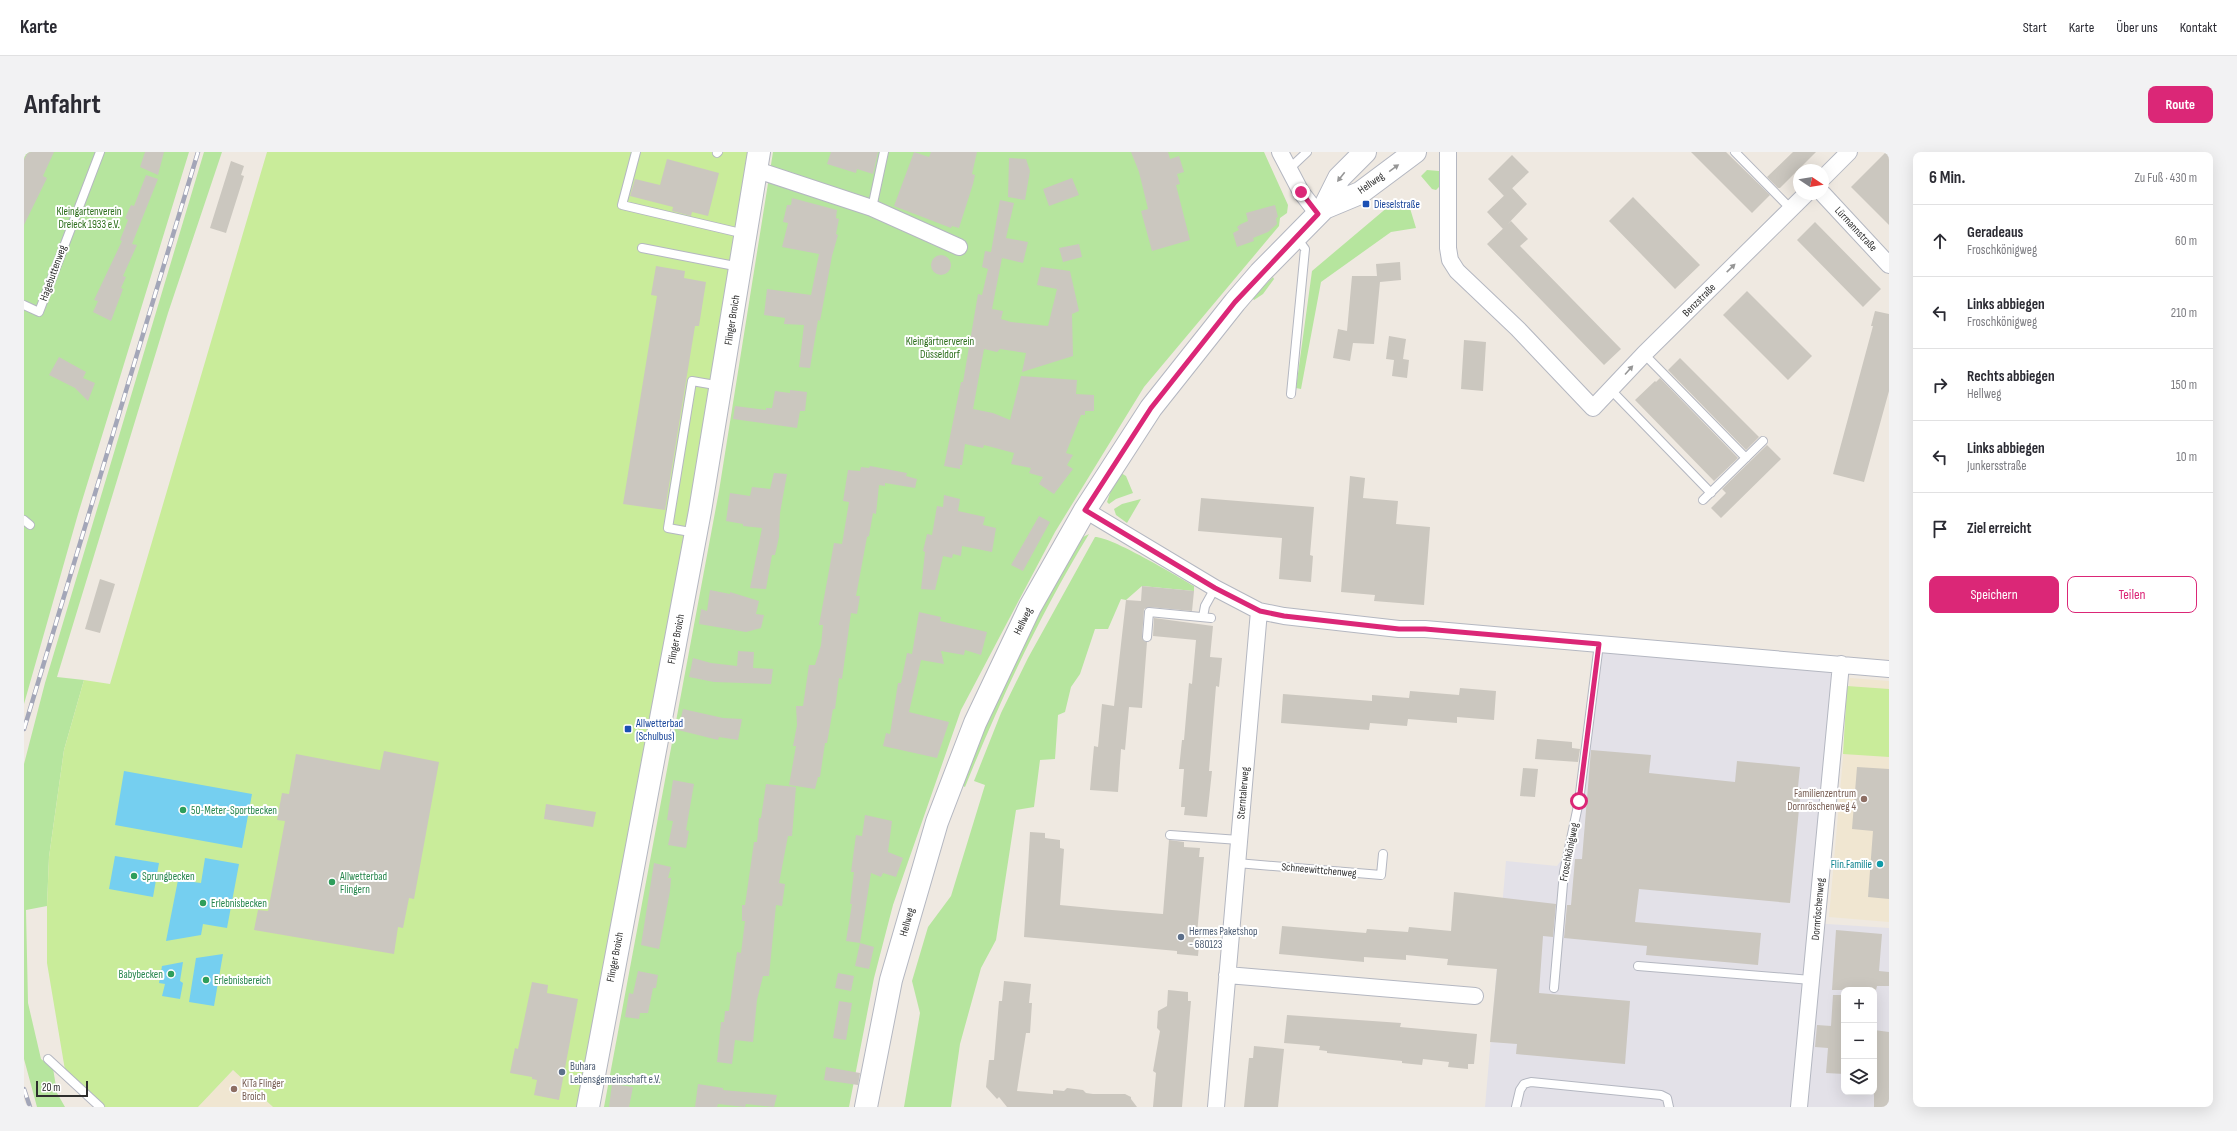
<!DOCTYPE html>
<html lang="de">
<head>
<meta charset="utf-8">
<style>
	body { margin:0; font-family:"Sofia Sans Condensed",sans-serif; background:#f2f2f3; color:#2b2b33 }
	.controls { position:absolute; right:12px; bottom:12px; display:grid; overflow:hidden; border-radius:8px; box-shadow:0 4px 16px #0002 }
	.controls button { width:36px; height:36px; display:grid; place-items:center; padding:0; border:0; border-bottom:1px solid #e1e1e2; background:#fff; color:#2b2b33; font:20px sans-serif }
	.compass { position:absolute; left:1769px; top:12px; width:36px; height:36px; border-radius:50%; background:#fff; box-shadow:0 4px 16px #0002; rotate:102deg }
	.scale { position:absolute; left:12px; bottom:10px; width:52px; box-sizing:border-box; padding-left:4px; border:2px solid #2e2e2e; border-top:0; font-size:11px; line-height:14px; white-space:nowrap; color:#2e2e2e; -webkit-text-stroke:3px #fff; paint-order:stroke }
	.stop { position:absolute; width:12px; height:12px; margin:-9px; border:3px solid #db2777; border-radius:50%; background:#fff }
	.stop.end { background:#db2777; border-color:#fff; box-shadow:0 1px 4px #0008 }
	.list { margin:0; padding:0; list-style:none }
	h2 { display:flex; justify-content:space-between; align-items:center; height:52px; margin:0; padding:0 16px; font-size:17px }
	h2 small { font-size:13px; font-weight:400; color:#7c7c81 }
	.list li { display:grid; grid-template-columns:26px 1fr auto; gap:12px; align-items:center; box-sizing:border-box; height:72px; padding:0 16px; border-top:1px solid #e1e1e2 }
	.list b { display:block; font-size:15px; white-space:nowrap }
	.list p { margin:0; font-size:13px; white-space:nowrap; color:#7c7c81 }
	.list em { font-size:13px; font-style:normal; color:#7c7c81 }
	.actions { display:flex; gap:8px; padding:12px 16px }
	.actions a { flex:1; padding:9px 0; border:1px solid #db2777; border-radius:8px; text-align:center; font-size:14px; color:#db2777 }
	.actions .main { background:#db2777; color:#fff }
	.icon { flex:none; width:22px; height:22px; fill:none; stroke:currentColor; stroke-width:2; stroke-linecap:round; stroke-linejoin:round }
	.map { position:relative; flex:none; width:1865px; height:955px; overflow:hidden; border-radius:8px }
	header { display:flex; align-items:center; gap:24px; box-sizing:border-box; height:56px; padding:0 20px; background:#fff; border-bottom:1px solid #e1e1e2 }
	header strong { font-size:19px }
	nav { display:flex; gap:22px; margin-inline-start:auto; font-size:14px }
	.intro { display:flex; align-items:center; justify-content:space-between; box-sizing:border-box; height:96px; padding:0 24px }
	h1 { margin:0; font-size:28px }
	.button { padding:10px 18px; border-radius:8px; background:#db2777; color:#fff; font-size:14px; font-weight:700 }
	main { display:flex; gap:24px; padding:0 24px }
	aside { flex:1; background:#fff; border-radius:8px; box-shadow:0 4px 16px #0002 }
	.map>svg:first-child { display:block }
</style>
</head>
<body>
<header>
<strong>Karte</strong>
<nav><a>Start</a><a>Karte</a><a>Über uns</a><a>Kontakt</a></nav>
</header>
<div class="intro"><h1>Anfahrt</h1><a class="button">Route</a></div>
<main>
<div class="map">
<svg width="1865" height="955" viewBox="0 0 1865 955">
	<rect width="100%" height="100%" fill="#efe9e1"/>
	<path fill="#e3e1e8" fill-rule="evenodd" d="M1578 499 1808 518 1788 771 1865 776V955H1461L1482 709 1533 714 1553 686 1575 506ZM1820 838H1850V940H1820Z"/>
	<path fill="#f0e6d1" d="M1826 526 1865 529V770L1805 765Z
		M209 918 249 955H174Z"/>
	<path fill="#b6e59e" d="M0 0H165L54 362 0 552Z
		M180 0H198L144 161 33 525 60 528 40 598 25 705 23 754 2 758 4 851 17 907 29 916 33 941 41 955H13L0 907V612L21 531Z
		M749 0H1240L1264 53 1263 61 1256 66 1255 74 1120 235 1031 380 937 558 869 753 850 826 825 955H580L695 339Z
		M1403 18 1415 19V35L1412 38 1408 37 1397 24Z
		M1371 49 1385 53 1392 76 1367 80 1297 130 1277 237 1272 236 1288 119Z
		M1249 125 1250 127 1239 142 1230 148 1228 146Z
		M1097 321 1102 324 1109 341 1092 347 1085 352 1083 350 1088 335Z
		M1117 347 1103 371 1092 363 1090 357 1098 352Z
		M1065 382C1016 462 976 548 941 635L937 633 962 571 1003 483 1055 387Z
		M1071 385C1088 385 1151 423 1170 434V439L1118 434 1102 448 1097 447 1084 477H1071L1056 522 1047 535 1041 560 1034 563 1031 607 1016 608 1010 655 992 658 972 788 957 816 936 892 927 955H880L896 861 888 829 904 775 927 744 961 633 950 629 977 561 1004 506Z"/>
	<path fill="#c9ec9a" d="M243 0H726L668 360 555 955H249L209 918 174 955H81L41 918 23 811V754L25 705 40 598 60 528 86 532Z
		M1823 534 1865 537V605L1819 602Z"/>
	<path fill="#75cff0" d="M100 619 228 642 218 696 91 673Z
		M91 704 135 711 129 745 85 737Z
		M181 706 215 712 203 776 179 772 177 783 142 789 154 728 177 731Z
		M199 802 190 854 165 850 172 806Z
		M159 810 156 829 159 831 156 847 138 844 141 832 135 831 138 814Z"/>
	<path fill="#cbc7bf" d="M4 0H30L19 24 23 26 0 73V8Z
		M121 0H140L134 23 116 15Z
		M807 0H854L849 22 833 17 832 21 803 12Z
		M890 0 905 5 907 0H953L948 22 951 23 949 32 935 76 928 74 927 76 870 54Z
		M1107 0H1144L1146 7 1155 4 1160 20 1153 22 1156 32 1152 33 1166 88 1128 99 1117 59 1124 57 1115 20Z
		M1667 0H1702L1746 43 1728 61Z
		M1769 0H1792L1756 36H1754L1743 25Z
		M1862 0H1865V73L1827 35Z
		M1488 3 1505 20 1480 44 1464 27Z
		M985 6 1002 7 1006 19 1001 48 984 45Z
		M643 7 695 21 684 64 668 60 667 64 648 59 649 55 606 44 611 27 636 33Z
		M207 9 220 14 217 23 220 24 202 81 186 76Z
		M122 23 134 27 108 92 113 93 99 124 102 125 97 136 99 137 87 169 69 160 74 149 70 148 98 89 96 88 104 68 101 66 107 53 110 54Z
		M1048 26 1055 43 1025 54 1019 37Z
		M1488 36 1503 52 1479 77 1463 60Z
		M1609 45 1676 113 1651 137 1585 69Z
		M768 46 813 58 812 66 815 67 812 82 814 83 808 104 796 169 794 168 786 216 775 215 780 173 760 172 761 166 740 163 743 137 787 143 795 102 758 95 764 71 759 70 763 53H767Z
		M976 48 990 51 982 86 1004 90 999 111 978 106 968 157 979 159 977 167 987 170 1024 174 1033 137 1013 133 1017 115 1046 119 1055 159 1048 162 1049 204 998 220 1002 201 976 197 973 200 960 197 949 257 969 261 986 268 997 224 1053 228 1052 242 1070 243V259H1061V263H1057L1042 301 1049 303 1043 313 1049 317 1030 342 1015 332 1019 325 1005 321 1007 316 987 312 990 301 960 293 959 296 941 292 938 313H936V317L920 314 937 230H939L954 142 958 143 964 117 958 115 961 99 967 100Z
		M1251 53 1254 65 1252 66 1253 72 1244 80 1229 86 1230 89 1213 95 1209 81 1215 78 1213 75 1217 72 1224 69 1222 61Z
		M1487 69 1504 87 1496 94 1597 197 1580 213 1463 92Z
		M1791 70 1857 137 1839 155 1773 88Z
		M1055 92 1058 105 1039 110 1035 96Z
		M907 113a10 10 0 1 1 20 0a10 10 0 1 1-20 0Z
		M1376 110 1377 128 1356 130 1350 192 1329 191 1326 209 1309 206 1314 177 1323 179 1328 124H1353L1352 112Z
		M632 114 661 119 660 126 682 130 675 174H671L641 358 599 352 633 144 627 143Z
		M1723 139 1788 204 1764 228 1699 163Z
		M1851 159 1865 162V239L1840 330 1809 322 1849 174H1847Z
		M1365 184 1382 187 1379 207 1385 208 1383 226 1368 224 1370 208 1362 207Z
		M1440 188 1462 190 1459 239 1437 237Z
		M35 205 62 220 59 226 71 231 64 249 51 236 25 223Z
		M1656 206 1735 285 1722 298 1644 218Z
		M1636 226 1714 306 1690 329 1611 248 1631 229 1632 230Z
		M766 238 783 240 781 259H776L773 276 709 267 711 254 742 258V256H748L751 239 766 241Z
		M1743 293 1757 307 1697 366 1687 356 1702 341 1698 337Z
		M846 314 883 321 882 324 893 327 891 336 861 331V334L855 333 852 362 849 361 845 384 843 385 832 444H836L833 462 827 461 818 527 815 526 811 557H809L803 591H801L796 625H794L791 637 765 633 772 594H769L773 573 772 554H779L785 513H791L797 493 799 473H795L810 391 818 392 825 350 819 349 824 318 836 319 837 315 845 316Z
		M750 321 763 322 756 361 755 385 751 403H748L742 437 726 436 738 376 719 374V372L702 369 706 341 726 344 728 335 746 337Z
		M1326 324 1341 326 1339 346 1374 349 1372 372 1406 375 1400 453 1350 449 1351 443 1317 440Z
		M920 343 936 347 934 359 961 365 959 373 972 376 968 400 938 394 937 404 929 402 928 406 919 404 911 438 897 437 901 400 899 399 903 382 908 383 913 354 919 355Z
		M1177 346 1290 355 1286 403 1289 404 1287 430 1255 427 1258 386 1174 379Z
		M1015 364 1026 370 999 419 987 413Z
		M76 427 91 432 76 481 61 477Z
		M1118 434 1170 439 1168 459 1126 455 1120 457 1118 485 1120 489 1123 490 1118 556 1105 555 1101 598 1097 597 1094 640 1066 638 1070 594 1074 595 1078 552 1090 554 1102 448 1117 449Z
		M686 438 706 442V440L735 449 732 462 740 463 737 476 722 480 675 472 677 457 683 459Z
		M895 460 917 465 916 469 963 480 957 503 941 498 940 503 917 499 920 512 897 508 885 560 925 570 913 606 859 594 862 581 866 582 874 531H877L883 501 888 502Z
		M1130 466 1189 474 1186 505 1198 506 1195 535 1192 534 1185 619H1188L1183 665 1160 663 1161 655H1157L1160 617H1155L1158 588H1160L1165 531 1168 532 1172 488 1129 484Z
		M714 499 730 500 729 516 749 517 747 532 690 530 665 525 669 506 687 511 713 514Z
		M1436 536 1472 539 1470 568 1433 565V571L1384 567 1383 574 1346 571 1345 578 1257 571 1259 542 1348 549V543L1385 546 1386 539 1435 543Z
		M659 557 699 566 718 567 714 588 695 585 694 588 654 578Z
		M1513 587 1548 590V596L1556 597 1554 610 1511 607Z
		M1567 598 1627 603 1625 621 1711 630 1713 609 1776 615 1774 635 1777 636 1766 751 1615 737 1611 770 1737 781 1734 813 1622 803 1623 794 1540 786 1543 753H1547L1551 707H1558Z
		M360 599 415 610 390 747 385 746 379 776 374 775 370 802 230 778 234 758 244 759 261 669 253 668 258 641 265 642 272 602 356 618Z
		M1833 615 1865 617V747L1844 745 1849 679 1828 677Z
		M1499 616 1514 617 1511 645 1496 644Z
		M649 628 670 632 662 678 665 679 662 696 644 693 649 669 643 668Z
		M742 632 772 635 768 684H764L755 731 761 732 758 754 752 753 745 824H739L733 848 729 890 711 888 708 912 693 910 697 870H700L701 859H705L713 800 717 801 721 769H718V753H721L730 690H733L735 666H737Z
		M522 652 572 660 569 675 520 667Z
		M841 663 868 669 864 700 879 706 872 725 859 721 857 725 847 721 836 791 822 789 828 752H826L830 720H827L832 683 838 684Z
		M1006 680 1021 681V686L1036 688V696L1040 697 1036 753 1088 758 1139 762 1145 688 1160 690V695L1176 696 1175 705H1180L1173 782H1176L1174 804 1153 802V799L1000 785Z
		M630 711 647 715 644 726H647L646 739 635 797 617 793Z
		M1430 740 1532 752 1529 785 1519 784 1515 841 1606 849 1601 912 1492 902 1493 892 1466 890 1473 817 1423 813 1424 807 1382 803V808L1340 805V810L1255 802 1258 774 1342 781 1343 777 1384 780 1385 775 1427 779Z
		M1812 778 1858 782 1855 819 1865 820V834H1853L1852 838H1808Z
		M836 791 850 795 845 817 831 814Z
		M614 819 634 823 632 836H629L624 861H616L615 867 601 865 605 841 609 842Z
		M814 821 830 824 827 839 811 836Z
		M980 829 1007 832 1005 851H1008L1006 881H1002L993 939 1029 942V938L1040 939 1043 936 1059 938 1062 941 1069 942H1101L1107 945V947L1113 955H983L975 945 973 947 962 935 965 908H970L975 849H978Z
		M508 830 524 833 523 841 554 847 535 948 510 943 513 928 508 927V925L486 921 491 896 494 897Z
		M1144 838 1164 840V849H1167L1158 955H1129L1132 921 1129 919 1136 879 1133 876 1134 859 1143 854Z
		M1809 843H1820V922L1802 921 1804 896 1791 895 1793 873 1807 874Z
		M815 849 828 851 822 888 809 886Z
		M1263 863 1377 871 1376 875 1453 882 1450 912H1444V917L1424 915 1425 910 1399 907 1398 913 1378 911V909L1303 901V899L1295 898 1296 894 1260 891Z
		M1850 878 1865 880V955H1850Z
		M1230 894 1260 897 1254 955H1220L1225 906H1229Z
		M802 915 836 921 834 933 800 928Z
		M588 932 609 935 605 955H585Z
		M674 932 699 936V938L753 943 750 955 722 952 721 955 694 952 693 955H671Z"/>
	<g fill="none" stroke-linecap="round" stroke-linejoin="round">
		<defs>
			<path id="lane" d="M612 0 598 53 721 82
				M1711 0 1767 57
				M693 1 694 0
				M1265 17 1283 0
				M848 56 860 0
				M618 96 716 115
				M0 153 15 160 76 0
				M1620 202 1722 306
				M1587 238 1687 341
				M1267 242 1281 97 1273 86
				M1679 348 1739 289
				M0 368 6 373
				M672 381 644 376 668 229 697 234
				M1179 465 1181 454 1191 436
				M1123 485 1125 460 1187 466
				M1146 683 1215 688
				M1213 711 1357 723 1359 702
				M1614 814 1787 828
				M1530 836 1540 720 1555 649 1575 492
				M24 907 76 955
				M1492 955 1496 938 1500 932 1507 930 1637 943 1643 946 1645 955"/>
			<path id="street" d="M1256 0 1277 40 1294 62
				M1424 0V96L1426 108 1433 119 1494 177 1569 256 1620 202 1782 42
				M733 18 848 56 935 95
				M1799 26 1825 0
				M1799 42 1865 113
				M1061 358 1191 436 1235 459 1260 464 1375 477H1401L1865 517
				M1203 823 1451 844
				M1192 955 1235 459
				M1775 955 1817 512"/>
			<path id="secondary" d="M1300 56 1336 41 1391 0
				M564 955 676 359 735 0
				M842 955 867 828 913 670 951 571 1006 455 1061 358 1127 256 1211 150 1236 121 1300 56 1315 26 1341 0"/>
		</defs>
		<use href="#lane" stroke="#b4b7c1" stroke-width="10"/>
		<use href="#street" stroke="#b4b7c1" stroke-width="18"/>
		<use href="#secondary" stroke="#b4b7c1" stroke-width="24"/>
		<use href="#lane" stroke="#fff" stroke-width="8"/>
		<use href="#street" stroke="#fff" stroke-width="16"/>
		<use href="#secondary" stroke="#fff" stroke-width="22"/>
		<defs>
			<path id="rail" d="M0 577 174 0
				M0 937 6 955"/>
		</defs>
		<use href="#rail" stroke="#a3a6b8" stroke-width="4.5"/>
		<use href="#rail" stroke="#fff" stroke-width="3" stroke-dasharray="9" stroke-linecap="butt"/>
	</g>
	<defs><path id="oneway-solid" d="M-6-.8H1V-3.2L6.5 0L1 3.2V.8H-6Z"/></defs>
	<g fill="#969696">
		<use href="#oneway-solid" transform="translate(1370 16) rotate(-36)"/>
		<use href="#oneway-solid" transform="translate(1317 25) rotate(128)"/>
		<use href="#oneway-solid" transform="translate(1707 116) rotate(-44)"/>
		<use href="#oneway-solid" transform="translate(1605 218) rotate(-48)"/>
	</g>
	<g fill="none" stroke-linecap="round" stroke-linejoin="round">
		<path stroke="#db2777" stroke-width="5" d="M1277 40 1294 62 1211 150 1127 256 1061 358 1191 436 1236 459 1260 464 1375 477H1401L1575 492 1555 649"/>
	</g>
	<g fill="#1a4fb4" stroke="#fff" stroke-width="1.5">
		<rect x="1338" y="48" width="8" height="8" rx="2"/>
		<rect x="600" y="573" width="8" height="8" rx="2"/>
	</g>
	<g fill="#8d6e63" stroke="#fff" stroke-width="1.5">
		<circle cx="1840" cy="647" r="4"/>
		<circle cx="210" cy="937" r="4"/>
	</g>
	<g fill="#2e9e5b" stroke="#fff" stroke-width="1.5">
		<circle cx="159" cy="658" r="4"/>
		<circle cx="110" cy="724" r="4"/>
		<circle cx="308" cy="730" r="4"/>
		<circle cx="179" cy="751" r="4"/>
		<circle cx="147" cy="822" r="4"/>
		<circle cx="182" cy="828" r="4"/>
	</g>
	<circle fill="#0f9aa8" stroke="#fff" stroke-width="1.5" cx="1856" cy="712" r="4"/>
	<g fill="#5c6f8a" stroke="#fff" stroke-width="1.5">
		<circle cx="1157" cy="785" r="4"/>
		<circle cx="538" cy="920" r="4"/>
	</g>
	<g text-anchor="middle" dominant-baseline="central" stroke-width="4" stroke-linejoin="round" paint-order="stroke">
		<g font-size="11" fill="#2e2e2e" stroke="#fff">
			<text transform="translate(1347 31) rotate(-35)">Hellweg</text>
			<text transform="translate(1832 77) rotate(47)">Lürmannstraße</text>
			<text transform="translate(29 121) rotate(-70)">Hagebuttenweg</text>
			<text transform="translate(1675 148) rotate(-45)">Benzstraße</text>
			<text transform="translate(708 168) rotate(-81)">Flinger Broich</text>
			<text transform="translate(999 469) rotate(-64)">Hellweg</text>
			<text transform="translate(652 487) rotate(-79)">Flinger Broich</text>
			<text transform="translate(1219 641) rotate(-85)">Sterntalerweg</text>
			<text transform="translate(1545 700) rotate(-79)">Froschkönigweg</text>
			<text transform="translate(1295 718) rotate(5)">Schneewittchenweg</text>
			<text transform="translate(1794 757) rotate(-85)">Dornröschenweg</text>
			<text transform="translate(883 770) rotate(-74)">Hellweg</text>
			<text transform="translate(591 805) rotate(-79)">Flinger Broich</text>
		</g>
		<g font-size="11" fill="#164399" stroke="#fff" text-anchor="start">
			<text x="1350" y="52">Dieselstraße</text>
			<text x="612" y="571">Allwetterbad<tspan x="612" dy="13">(Schulbus)</tspan></text>
		</g>
		<g font-size="11" fill="#2c6e1b" stroke="#fff">
			<text x="65" y="59">Kleingartenverein<tspan x="65" dy="13">Dreieck 1933 e.V.</tspan></text>
			<text x="916" y="189">Kleingärtnerverein<tspan x="916" dy="13">Düsseldorf</tspan></text>
		</g>
		<g font-size="11" fill="#785e54" stroke="#fff" text-anchor="end">
			<text x="1832" y="641">Familienzentrum<tspan x="1832" dy="13">Dornröschenweg 4</tspan></text>
			<text x="218" y="931" text-anchor="start">KiTa Flinger<tspan x="218" dy="13">Broich</tspan></text>
		</g>
		<g font-size="11" fill="#27864d" stroke="#fff" text-anchor="start">
			<text x="167" y="658">50-Meter-Sportbecken</text>
			<text x="118" y="724">Sprungbecken</text>
			<text x="316" y="724">Allwetterbad<tspan x="316" dy="13">Flingern</tspan></text>
			<text x="187" y="751">Erlebnisbecken</text>
			<text x="139" y="822" text-anchor="end">Babybecken</text>
			<text x="190" y="828">Erlebnisbereich</text>
		</g>
		<g font-size="11" fill="#0d838f" stroke="#fff" text-anchor="end">
			<text x="1848" y="712">Flin.Familie</text>
		</g>
		<g font-size="11" fill="#4e5e75" stroke="#fff" text-anchor="start">
			<text x="1165" y="779">Hermes Paketshop<tspan x="1165" dy="13">- 680123</tspan></text>
			<text x="546" y="914">Buhara<tspan x="546" dy="13">Lebensgemeinschaft e.V.</tspan></text>
		</g>
	</g>
</svg>
<div class="controls">
<button>+</button>
<button>−</button>
<button><svg class="icon" aria-label="layers" viewBox="0 0 24 24"><path d="M12 4l9 5-9 5-9-5zM3 14l9 5 9-5"/></svg></button>
</div>
<svg class="compass" viewBox="-18 -18 36 36"><path d="M0-13l5 13h-10z" fill="#e53935"/><path d="M0 13l5-13h-10z" fill="#7c7c81"/></svg>
<div class="scale">20 m</div>
<div class="stop" style="left:1555px;top:649px"></div>
<div class="stop end" style="left:1277px;top:40px"></div>
</div>
<aside>
<h2>6 Min.<small>Zu Fuß · 430 m</small></h2>
<ul class="list">
<li><svg class="icon" aria-label="ahead" viewBox="0 0 24 24"><path d="M12 20V5M6 11l6-6 6 6"/></svg><div><b>Geradeaus</b><p>Froschkönigweg</p></div><em>60 m</em></li>
<li><svg class="icon" aria-label="left" viewBox="0 0 24 24"><path d="M17 20v-9H6M10 6l-5 5 5 5"/></svg><div><b>Links abbiegen</b><p>Froschkönigweg</p></div><em>210 m</em></li>
<li><svg class="icon" aria-label="right" viewBox="0 0 24 24"><path d="M7 20v-9h11M14 6l5 5-5 5"/></svg><div><b>Rechts abbiegen</b><p>Hellweg</p></div><em>150 m</em></li>
<li><svg class="icon" aria-label="left" viewBox="0 0 24 24"><path d="M17 20v-9H6M10 6l-5 5 5 5"/></svg><div><b>Links abbiegen</b><p>Junkersstraße</p></div><em>10 m</em></li>
<li><svg class="icon" aria-label="arrive" viewBox="0 0 24 24"><path d="M6 21V4h12l-3 4 3 4H6"/></svg><div><b>Ziel erreicht</b></div></li>
</ul>
<div class="actions"><a class="main">Speichern</a><a>Teilen</a></div>
</aside>
</main>
</body>
</html>
